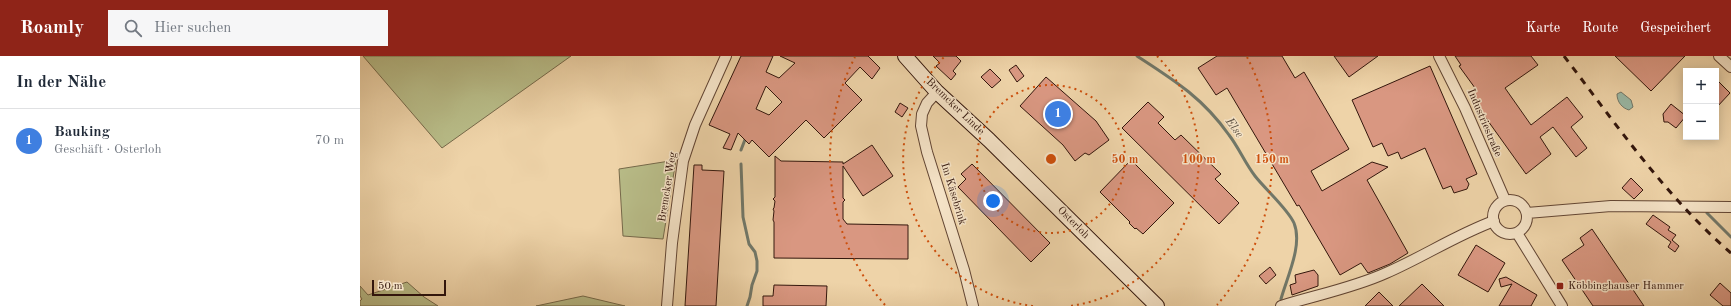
<!DOCTYPE html>
<html lang="de">
<head>
<meta charset="utf-8">
<style>
	body { margin:0; font-family:"Old Standard TT",serif; background:#f6f6f7; color:#1f2937 }
	.controls { position:absolute; right:12px; top:12px; display:grid; overflow:hidden; border-radius:0px; box-shadow:0 2px 10px #0003 }
	.controls button { width:36px; height:36px; display:grid; place-items:center; padding:0; border:0; border-bottom:1px solid #e0e1e3; background:#fff; color:#1f2937; font:20px sans-serif }
	.scale { position:absolute; left:12px; bottom:10px; width:74px; box-sizing:border-box; padding-left:4px; border:2px solid #33160c; border-top:0; font-size:11px; line-height:14px; white-space:nowrap; color:#33160c; -webkit-text-stroke:3px #f4e2c6; paint-order:stroke }
	.you { position:absolute; left:633px; top:145px; width:14px; height:14px; margin:-10px; border:3px solid #fff; border-radius:50%; background:#1a73e8; box-shadow:0 0 0 6px #1a73e833 }
	.badge { display:grid; place-items:center; width:26px; height:26px; border-radius:50%; background:#8f2418; color:#fff; font-size:13px; font-weight:700 }
	.pin { position:absolute; translate:-50% -50%; border:2px solid #fff; box-shadow:0 1px 4px #0006 }
	.list { margin:0; padding:0; list-style:none }
	h2 { display:flex; justify-content:space-between; align-items:center; height:52px; margin:0; padding:0 16px; font-size:17px }
	h2 small { font-size:13px; font-weight:400; color:#747a83 }
	.list li { display:grid; grid-template-columns:26px 1fr auto; gap:12px; align-items:center; box-sizing:border-box; height:64px; padding:0 16px; border-top:1px solid #e0e1e3 }
	.list b { display:block; font-size:15px; white-space:nowrap }
	.list p { margin:0; font-size:13px; white-space:nowrap; color:#747a83 }
	.list em { font-size:13px; font-style:normal; color:#747a83 }
	.icon { flex:none; width:22px; height:22px; fill:none; stroke:currentColor; stroke-width:2; stroke-linecap:round; stroke-linejoin:round }
	.map { position:relative; flex:none; width:1371px; height:250px; overflow:hidden }
	header { display:flex; align-items:center; gap:24px; box-sizing:border-box; height:56px; padding:0 20px; background:#8f2418; color:#fff }
	header strong { font-size:19px }
	nav { display:flex; gap:22px; margin-inline-start:auto; font-size:14px }
	.search { width:280px; height:36px; background:#f6f6f7; display:flex; align-items:center; gap:10px; box-sizing:border-box; padding:0 14px; border-radius:0px; color:#747a83; font-size:15px }
	main { display:flex }
	aside { flex:1; background:#fff }
	.map>svg:first-child { display:block }
</style>
</head>
<body>
<header>
<strong>Roamly</strong>
<div class="search"><svg class="icon" aria-label="search" viewBox="0 0 24 24"><circle cx="10" cy="10" r="6"/><path d="M15 15l6 6"/></svg>Hier suchen</div>
<nav><a>Karte</a><a>Route</a><a>Gespeichert</a></nav>
</header>
<main>
<aside>
<h2>In der Nähe<small></small></h2>
<ul class="list">
<li><span class="badge" style="background:#3f7fe0">1</span><div><b>Bauking</b><p>Geschäft · Osterloh</p></div><em>70 m</em></li>
</ul>
</aside>
<div class="map">
<svg width="1371" height="250" viewBox="0 0 1371 250">
	<rect width="100%" height="100%" fill="#eed3a8"/>
	<filter id="stains"><feTurbulence type="fractalNoise" baseFrequency=".005" numOctaves="4"/><feColorMatrix values="0 0 0 0 .2 0 0 0 0 .09 0 0 0 0 .02 0 0 0 .5 -.17"/></filter>
	<radialGradient id="worn" r=".72"><stop offset=".6" stop-color="#630" stop-opacity="0"/><stop offset="1" stop-color="#630" stop-opacity=".3"/></radialGradient>
	<path fill="#b8bc88" stroke="#76694a" d="M3 0H211L82 92Z
		M316 104 303 183 263 180 259 113Z
		M47 226 64 241 78 250H0V245L2 243 0 240V230L8 239Z
		M223 240 265 250H176Z"/>
	<path fill="#9ab8a5" stroke="#717768" d="M1261 36 1271 44 1273 51 1269 54C1262 52 1257 46 1257 38Z"/>
	<g fill="none" stroke-linecap="round" stroke-linejoin="round">
		<path stroke="#717768" stroke-width="3" d="M777 0C814 24 843 42 869 79 879 92 885 107 895 120 905 133 928 153 934 167 943 189 927 221 921 243
			M381 94 386 81
			M381 108 383 161 389 188 395 196 397 205V215L392 229 390 241 387 250
			M1347 157 1371 181"/>
	</g>
	<path fill="#d99781" stroke="#33160c" fill-rule="evenodd" d="M381 0H413L406 16 419 22 435 7 420 0H508L520 12 512 23 500 11 485 27 502 44 464 82 446 64 409 101 392 84 389 88 378 77 371 94 363 92 370 78 349 69ZM406 30 422 46 409 59 396 53Z
		M573 0H596L601 5 593 15 596 18 591 24 576 10 580 7Z
		M857 0H922L935 22 944 16 989 93 951 115 962 135 1012 106 1028 111 1007 124 1048 197 1030 208 1008 217 1001 207 980 219 939 149 937 150 867 32 856 39 838 12Z
		M974 0H1018L989 21Z
		M1095 0H1171L1178 9 1145 32 1171 69 1207 41 1223 61 1211 71 1227 92 1216 101 1193 71 1180 81 1191 98 1166 118 1108 37 1115 32 1099 10 1101 9Z
		M1255 0H1325L1291 35Z
		M656 9 664 20 657 26 649 14Z
		M1070 10 1117 118 1106 123 1109 128 1107 133 1094 137 1091 130 1083 133 1065 92 1041 103 1038 96 1028 100 1022 87 1013 91 992 44Z
		M630 13 641 24 632 32 621 21Z
		M686 21 736 65 749 84 729 99 725 97 715 105 703 89 660 50Z
		M1356 23 1370 37 1356 52Z
		M788 46 804 61 798 67 815 84 821 79 861 118 855 123 879 147 859 168 762 72Z
		M540 47 548 52 542 61 535 56Z
		M1311 48 1326 60 1316 72 1308 66H1304L1303 58Z
		M512 89 533 120 503 140 483 110V142L485 144 483 146V163L487 168 548 169V203L414 202V166L413 164 414 155 413 153 414 152 415 145 413 143 415 141V100L421 105 483 106V108Z
		M771 104 814 147 783 178 776 172 775 173 769 167 770 166 740 136Z
		M612 108 690 187 671 206 598 131 606 123 601 118Z
		M334 109H342V114L364 115 356 250H325Z
		M1271 122 1283 134 1274 143 1262 132Z
		M1293 159 1310 171 1308 174 1316 179 1312 184 1319 190 1315 196 1308 191 1311 186 1286 168Z
		M1232 173 1284 250H1233L1202 204 1224 189 1220 182Z
		M1116 189 1145 207 1128 236 1098 219Z
		M910 211 916 219 906 228 899 220Z
		M954 214 958 219V230L932 239 930 229 936 227 935 219Z
		M1146 221 1177 239 1171 250H1139L1152 228 1141 231 1139 223Z
		M1360 227 1371 237V250H1363L1350 239Z
		M1062 228 1084 250H1039Z
		M414 229 467 230 466 250H403V240H413Z
		M1019 236 1033 250H1005Z"/>
	<g fill="none" stroke-linecap="round" stroke-linejoin="round">
		<defs>
			<path id="street" d="M1079 0 1105 52 1145 144
				M1359 0 1371 11
				M577 36 567 47 562 58 561 70 567 96 604 214 613 250
				M1133 161a17 17 0 1 1 34 0a17 17 0 1 1-34 0Z
				M1167 157 1251 150 1371 151
				M1157 177 1202 250
				M307 250 312 187 323 105 335 69 366 0
				M921 250C956 239 993 232 1026 217 1063 201 1096 179 1134 165"/>
			<path id="secondary" d="M545 0 577 36 629 84 797 250"/>
		</defs>
		<use href="#street" stroke="#624533" stroke-width="12"/>
		<use href="#secondary" stroke="#33160c" stroke-width="16"/>
		<use href="#street" stroke="#f4e2c6" stroke-width="10"/>
		<use href="#secondary" stroke="#f4e2c6" stroke-width="14"/>
		<path stroke="#33160c" stroke-width="3" stroke-dasharray="7 7" stroke-linecap="butt" d="M1204 0C1256 68 1306 141 1371 197"/>
	</g>
	<g fill="none" stroke="#cd4f0c" stroke-width="2" stroke-dasharray="2 4">
		<circle cx="691" cy="103" r="74"/>
		<path d="M673 250A148 148 0 0 1 585 0M797 0A148 148 0 0 1 709 250"/>
		<path d="M525 249A221 221 0 0 1 495 1M887 1A221 221 0 0 1 857 249"/>
	</g>
	<rect fill="#8f2418" stroke="#f4e2c6" stroke-width="1.5" x="1196" y="226" width="8" height="8" rx="2"/>
	<g text-anchor="middle" dominant-baseline="central" stroke-width="3" stroke-linejoin="round" paint-order="stroke">
		<g font-size="11" fill="#33160c" stroke="#f4e2c6">
			<text transform="translate(595 51) rotate(44)">Bremcker Linde</text>
			<text transform="translate(1124 67) rotate(67)">Industriestraße</text>
			<text transform="translate(308 131) rotate(-81)">Bremcker Weg</text>
			<text transform="translate(593 138) rotate(73)">Im Käsebrink</text>
			<text transform="translate(713 167) rotate(45)">Osterloh</text>
		</g>
		<g font-size="11" fill="#33160c" stroke="#f4e2c6" text-anchor="start">
			<text x="1208" y="230">Köbbinghauser Hammer</text>
		</g>
		<g font-size="12" font-style="italic" fill="#52473a" stroke="#f4e2c6">
			<text transform="translate(874 72) rotate(54)">Else</text>
		</g>
	</g>
	<circle cx="691" cy="103" r="6" fill="#cd4f0c" stroke="#f4e2c6" stroke-width="2"/>
	<g font-size="12" text-anchor="middle" font-weight="bold" fill="#cd4f0c" stroke="#f4e2c6" stroke-width="3" stroke-linejoin="round" paint-order="stroke">
		<text x="765" y="107">50 m</text>
		<text x="839" y="107">100 m</text>
		<text x="912" y="107">150 m</text>
	</g>
	<rect width="100%" height="100%" filter="url(#stains)"/>
	<rect width="100%" height="100%" fill="url(#worn)"/>
</svg>
<div class="controls">
<button>+</button>
<button>−</button>
</div>
<div class="scale">50 m</div>
<div class="you"></div>
<div class="pin badge" style="left:698px;top:58px;background:#3f7fe0">1</div>
</div>
</main>
</body>
</html>
